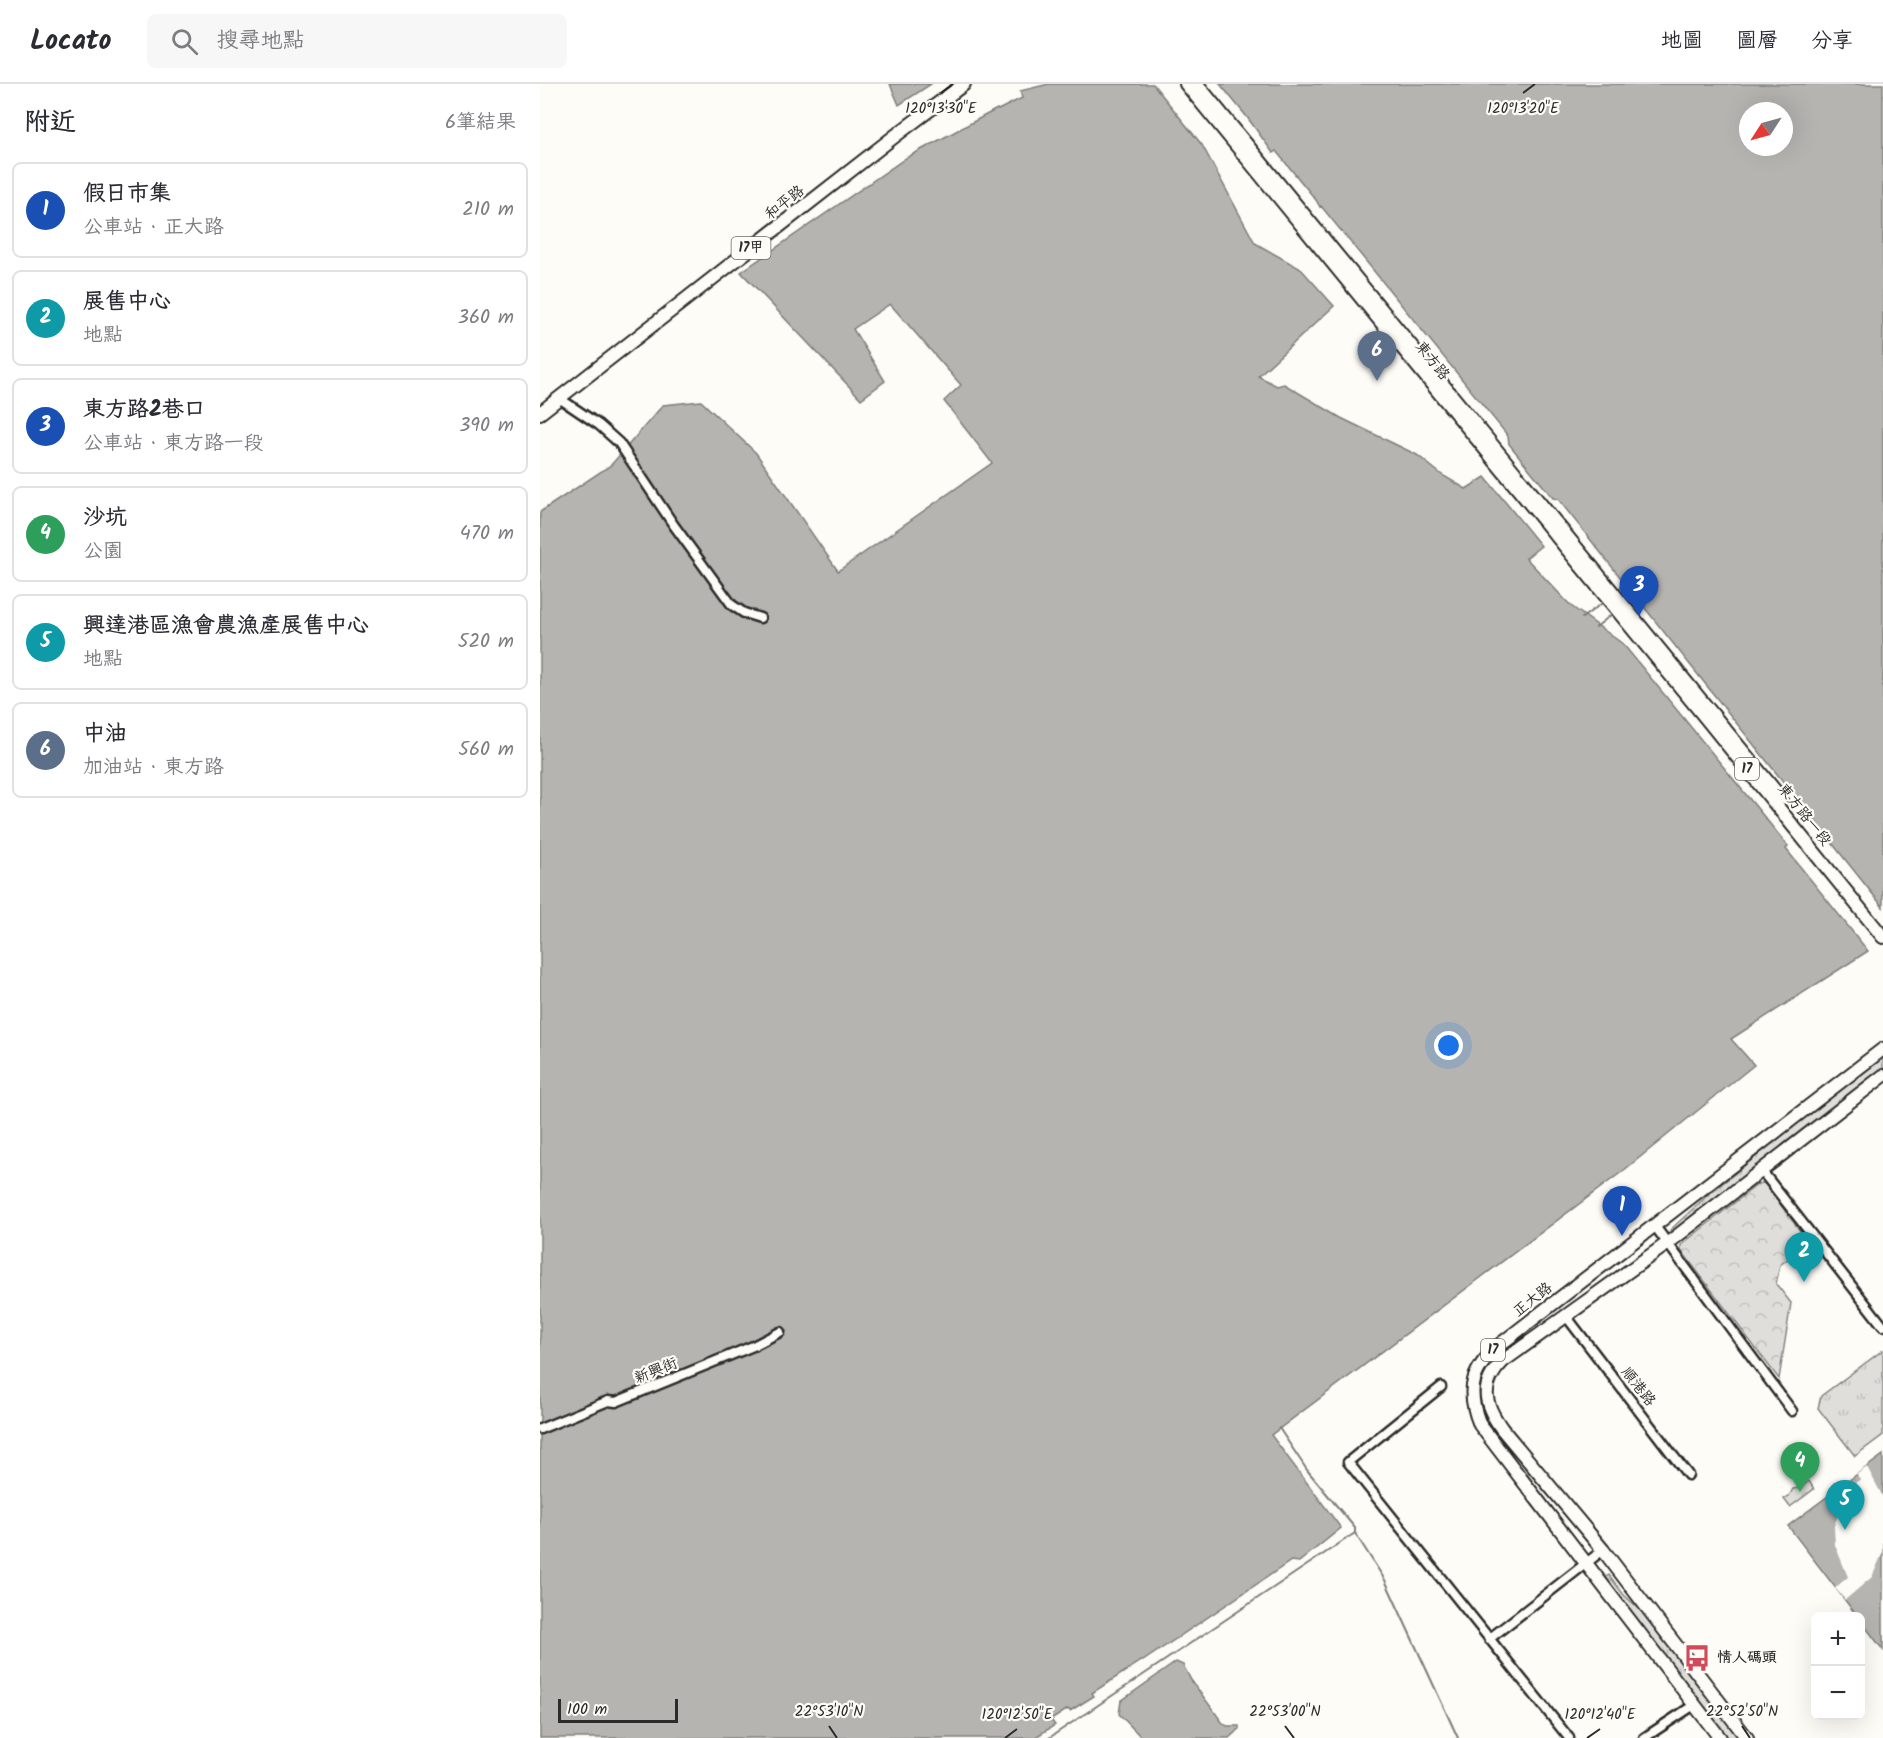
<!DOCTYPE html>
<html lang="zh-TW">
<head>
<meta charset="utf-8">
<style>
	body { margin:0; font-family:Kalam,"LXGW WenKai TC",sans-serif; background:#f7f7f7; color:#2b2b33 }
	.controls { position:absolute; right:18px; bottom:18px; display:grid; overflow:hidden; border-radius:9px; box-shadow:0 6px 24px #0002 }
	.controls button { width:54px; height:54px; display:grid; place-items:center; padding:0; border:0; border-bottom:2px solid #e1e1e2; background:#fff; color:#2b2b33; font:30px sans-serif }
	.compass { position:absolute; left:1199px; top:18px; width:54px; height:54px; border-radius:50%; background:#fff; box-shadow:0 6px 24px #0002; rotate:234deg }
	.scale { position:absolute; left:18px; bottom:15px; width:120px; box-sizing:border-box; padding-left:6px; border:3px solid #2b2b2b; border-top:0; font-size:16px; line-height:21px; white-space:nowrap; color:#2b2b2b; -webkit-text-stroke:4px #fdfcf7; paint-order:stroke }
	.you { position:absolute; left:909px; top:962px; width:21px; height:21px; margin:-15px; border:4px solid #fff; border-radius:50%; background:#1a73e8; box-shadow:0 0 0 9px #1a73e833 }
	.badge { display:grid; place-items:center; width:39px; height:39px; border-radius:50%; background:#d1495b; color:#fff; font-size:20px; font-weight:700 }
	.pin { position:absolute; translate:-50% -50px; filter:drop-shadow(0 2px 3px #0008) }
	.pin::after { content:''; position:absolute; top:32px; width:21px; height:18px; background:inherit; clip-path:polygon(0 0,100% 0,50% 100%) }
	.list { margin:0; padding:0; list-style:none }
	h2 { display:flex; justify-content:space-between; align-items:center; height:78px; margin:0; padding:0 24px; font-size:26px }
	h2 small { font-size:20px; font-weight:400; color:#7c7c81 }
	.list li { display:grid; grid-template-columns:39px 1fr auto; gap:18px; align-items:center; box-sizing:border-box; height:96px; margin:0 12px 12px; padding:0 12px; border:2px solid #e1e1e2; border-radius:9px }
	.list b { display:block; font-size:22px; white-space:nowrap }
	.list p { margin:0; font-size:20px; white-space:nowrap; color:#7c7c81 }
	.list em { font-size:20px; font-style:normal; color:#7c7c81 }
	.icon { flex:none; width:33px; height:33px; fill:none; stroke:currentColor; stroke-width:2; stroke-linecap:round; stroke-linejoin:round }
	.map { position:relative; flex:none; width:1343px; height:1654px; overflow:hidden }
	header { display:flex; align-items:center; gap:36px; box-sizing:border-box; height:84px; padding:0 30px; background:#fff; border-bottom:2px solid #e1e1e2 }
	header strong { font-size:28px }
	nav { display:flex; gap:33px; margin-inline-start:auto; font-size:21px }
	.search { width:420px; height:54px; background:#f7f7f7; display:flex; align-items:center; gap:15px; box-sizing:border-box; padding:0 21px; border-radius:9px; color:#7c7c81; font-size:22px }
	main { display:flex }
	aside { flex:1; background:#fff }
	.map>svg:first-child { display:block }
</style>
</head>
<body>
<header>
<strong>Locato</strong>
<div class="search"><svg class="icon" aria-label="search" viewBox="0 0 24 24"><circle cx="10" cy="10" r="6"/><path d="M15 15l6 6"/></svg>搜尋地點</div>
<nav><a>地圖</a><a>圖層</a><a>分享</a></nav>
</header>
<main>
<aside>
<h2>附近<small>6筆結果</small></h2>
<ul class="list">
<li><span class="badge" style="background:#1a4fb4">1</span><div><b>假日市集</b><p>公車站 · 正大路</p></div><em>210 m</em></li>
<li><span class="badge" style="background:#0f9aa8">2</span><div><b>展售中心</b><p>地點</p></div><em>360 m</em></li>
<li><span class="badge" style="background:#1a4fb4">3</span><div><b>東方路2巷口</b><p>公車站 · 東方路一段</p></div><em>390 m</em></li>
<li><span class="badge" style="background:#2e9e5b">4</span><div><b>沙坑</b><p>公園</p></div><em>470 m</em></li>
<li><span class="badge" style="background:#0f9aa8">5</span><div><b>興達港區漁會農漁產展售中心</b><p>地點</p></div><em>520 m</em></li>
<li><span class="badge" style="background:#5c6f8a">6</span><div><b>中油</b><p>加油站 · 東方路</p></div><em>560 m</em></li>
</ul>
</aside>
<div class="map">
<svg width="1343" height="1654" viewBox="0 0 1343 1654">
	<defs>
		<pattern id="grass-tufts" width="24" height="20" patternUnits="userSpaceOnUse" patternTransform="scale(1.5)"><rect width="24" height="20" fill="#dfdeda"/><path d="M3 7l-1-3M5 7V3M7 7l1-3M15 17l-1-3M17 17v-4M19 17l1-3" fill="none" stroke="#c0bfbb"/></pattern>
		<pattern id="forest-crowns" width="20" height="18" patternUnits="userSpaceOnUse" patternTransform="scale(1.5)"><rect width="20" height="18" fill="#dfdeda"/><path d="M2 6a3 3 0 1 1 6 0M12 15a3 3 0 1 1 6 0" fill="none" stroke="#c0bfbb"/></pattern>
	</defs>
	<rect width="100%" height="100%" fill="#fdfcf7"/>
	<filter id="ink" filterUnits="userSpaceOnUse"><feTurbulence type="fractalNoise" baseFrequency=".0167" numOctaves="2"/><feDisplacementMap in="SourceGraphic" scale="12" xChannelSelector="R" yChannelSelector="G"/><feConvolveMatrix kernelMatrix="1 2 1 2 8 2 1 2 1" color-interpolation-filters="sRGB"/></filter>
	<g filter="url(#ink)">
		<path fill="url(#grass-tufts)" stroke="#858482" stroke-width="1.5" d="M1343 971V987L1132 1149 1130 1146 1169 1110Z
			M1343 1266V1351L1315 1372 1278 1324 1281 1312Z
			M1069 1491 1084 1511 1104 1529 1201 1654H1185L1084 1523 1066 1493Z"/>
		<path fill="url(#forest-crowns)" stroke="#858482" stroke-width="1.5" d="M1223 1099 1226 1101 1269 1159 1240 1181 1236 1200 1251 1219 1239 1295 1141 1166V1161L1218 1100Z
			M1269 1397 1274 1405 1250 1423 1244 1415 1249 1412 1253 1405 1260 1404Z"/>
		<path fill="#b5b4b1" stroke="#7e7d7b" stroke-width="1.5" fill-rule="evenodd" d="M350 0H391L359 21Z
			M509 0H613L662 61 715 159 761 185 794 222 718 292 737 302 744 300 801 334 877 371 902 391 926 405 945 393 1001 462 986 474 1031 522 1083 560 1248 762 1246 765 1328 867 1191 955 1214 981 1083 1087 731 1351 801 1444 759 1478 751 1477 603 1577H601L552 1609 554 1612 530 1627 528 1625 511 1636 515 1641 494 1654H0V428L71 381 123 321 161 317 216 369 298 487 452 379 404 317 421 301 350 220 313 245 345 297 321 315 201 188 366 74 457 25 458 26 482 14 480 7Z
			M680 0H1343V823L1018 415 1013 414 969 360 968 352 781 122 780 123 776 116 736 67 733 69 707 33ZM1208 27H1244V63H1208Z
			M1343 1371V1566L1321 1537 1320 1532H1317L1248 1442Z
			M636 1578 643 1581 651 1596 682 1638 687 1642H699V1645L689 1654H602L579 1630 581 1617Z"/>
		<path fill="#fdfcf7" d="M1327 1383 1343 1413V1468L1332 1493 1305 1516 1295 1504 1308 1493 1295 1461 1294 1442 1305 1413 1316 1398 1320 1396 1317 1390Z"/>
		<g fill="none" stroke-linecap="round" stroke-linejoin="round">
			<path stroke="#7e7d7b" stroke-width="2" d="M1080 504 1087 498
				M1089 516 1096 510
				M1042 534 1061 520
				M1056 543 1071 531
				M739 1344 767 1386 815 1444V1449L845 1496 918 1654
				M509 1654 815 1449"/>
			<defs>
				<path id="street" d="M19 314 59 341 79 359 133 440 192 521 204 529 220 534
					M1221 1086 1343 1242
					M1114 1141 1252 1327
					M1026 1232 1148 1391
					M901 1303 808 1378 1029 1654
					M0 1345 68 1317 76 1318 213 1262 240 1248
					M949 1555 1063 1466
					M1104 1654 1154 1621"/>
				<path id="primary" d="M646 0 1164 632 1343 853
					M657 0 1241 714
					M0 329 355 52 424 0
					M1180 1654 940 1341C925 1305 932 1284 962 1259L1343 965
					M1207 1654 1063 1466 962 1345C944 1320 939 1301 963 1277L1128 1159 1343 992"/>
			</defs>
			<use href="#street" stroke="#2b2b2b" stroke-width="13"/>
			<use href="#primary" stroke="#2b2b2b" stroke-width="16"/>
			<use href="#street" stroke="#fdfcf7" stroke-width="8"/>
			<use href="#primary" stroke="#fdfcf7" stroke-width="12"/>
		</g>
	</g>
	<path fill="none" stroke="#2b2b2b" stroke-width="2" d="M401 9 413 0M983 9 995 0M289 1642 297 1654M745 1642 754 1654M1202 1642 1210 1654M465 1654 477 1645M1047 1654 1060 1645"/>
	<defs>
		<symbol id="bus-bare" viewBox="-9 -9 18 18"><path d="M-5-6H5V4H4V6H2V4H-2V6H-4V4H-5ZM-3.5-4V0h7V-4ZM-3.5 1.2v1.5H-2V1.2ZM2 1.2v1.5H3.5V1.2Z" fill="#d1495b" stroke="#fdfcf7" stroke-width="2.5" paint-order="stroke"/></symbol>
	</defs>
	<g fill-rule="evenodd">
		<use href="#bus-bare" x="1138" y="1555" width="38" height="38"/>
	</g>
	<g text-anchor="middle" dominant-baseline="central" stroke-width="4.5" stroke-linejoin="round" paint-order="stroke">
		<g fill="#fdfcf7" stroke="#6a6a68" stroke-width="1.5">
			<rect x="191.5" y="153" width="39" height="22" rx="4.5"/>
			<rect x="1195" y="674" width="24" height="22" rx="4.5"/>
			<rect x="941" y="1255" width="24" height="22" rx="4.5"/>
		</g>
		<g font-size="14" font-weight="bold" fill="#2b2b2b">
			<text x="211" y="164">17甲</text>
			<text x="1207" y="685">17</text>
			<text x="953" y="1266">17</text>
		</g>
		<g font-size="15" fill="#2b2b2b" stroke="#fdfcf7">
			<text transform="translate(245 119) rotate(-38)">和平路</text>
			<text transform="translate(892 277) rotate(51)">東方路</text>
			<text transform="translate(1264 731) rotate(51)">東方路一段</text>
			<text transform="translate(993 1216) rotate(-38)">正大路</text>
			<text transform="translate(116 1287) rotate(-22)">新興街</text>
			<text transform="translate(1098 1303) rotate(52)">順港路</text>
		</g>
		<g font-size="15" font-weight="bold" fill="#2b2b2b" stroke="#fdfcf7" text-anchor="start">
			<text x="1177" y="1574">情人碼頭</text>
		</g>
	</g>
	<g font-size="15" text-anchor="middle" fill="#2b2b2b" stroke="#fdfcf7" stroke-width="4.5" stroke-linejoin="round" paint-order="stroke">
		<text x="983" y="29">120°13'20"E</text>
		<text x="401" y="29">120°13'30"E</text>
		<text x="289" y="1632">22°53'10"N</text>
		<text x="745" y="1632">22°53'00"N</text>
		<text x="1202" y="1632">22°52'50"N</text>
		<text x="477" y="1635">120°12'50"E</text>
		<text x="1060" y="1635">120°12'40"E</text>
	</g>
</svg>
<div class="controls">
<button>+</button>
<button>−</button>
</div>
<svg class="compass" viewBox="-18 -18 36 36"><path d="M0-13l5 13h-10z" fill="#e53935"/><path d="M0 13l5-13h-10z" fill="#7c7c81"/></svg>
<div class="scale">100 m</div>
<div class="you"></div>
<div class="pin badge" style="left:1082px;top:1152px;background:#1a4fb4">1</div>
<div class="pin badge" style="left:1264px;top:1198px;background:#0f9aa8">2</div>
<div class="pin badge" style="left:1099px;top:532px;background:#1a4fb4">3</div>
<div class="pin badge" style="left:1260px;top:1408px;background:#2e9e5b">4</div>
<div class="pin badge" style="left:1305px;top:1446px;background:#0f9aa8">5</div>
<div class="pin badge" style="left:837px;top:297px;background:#5c6f8a">6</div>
</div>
</main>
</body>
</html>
